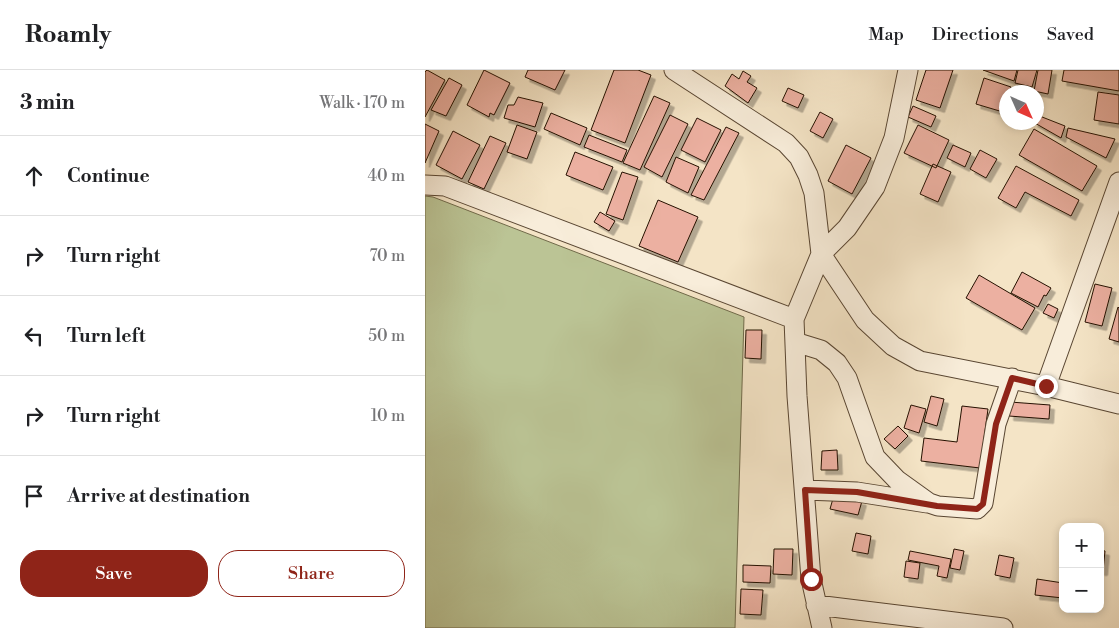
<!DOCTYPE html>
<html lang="en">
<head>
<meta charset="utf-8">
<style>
	body { margin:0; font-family:"Libre Bodoni",serif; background:#f6f6f6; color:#202124 }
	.controls { position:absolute; right:15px; bottom:15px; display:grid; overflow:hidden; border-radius:10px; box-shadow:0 2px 8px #0003 }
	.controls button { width:45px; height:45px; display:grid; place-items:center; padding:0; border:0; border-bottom:1px solid #e0e0e0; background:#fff; color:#202124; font:25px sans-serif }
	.compass { position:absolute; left:574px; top:15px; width:45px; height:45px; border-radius:50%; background:#fff; box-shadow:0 2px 8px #0003; rotate:135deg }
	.stop { position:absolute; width:15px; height:15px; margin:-11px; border:4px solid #8f2418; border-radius:50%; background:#fff }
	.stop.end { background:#8f2418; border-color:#fff; box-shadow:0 1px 5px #0008 }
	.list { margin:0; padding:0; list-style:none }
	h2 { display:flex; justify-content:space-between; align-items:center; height:65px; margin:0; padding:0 20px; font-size:21px }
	h2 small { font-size:16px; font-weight:400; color:#757577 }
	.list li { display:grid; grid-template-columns:32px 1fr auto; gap:15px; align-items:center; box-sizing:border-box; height:80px; padding:0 20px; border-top:1px solid #e0e0e0 }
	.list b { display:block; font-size:19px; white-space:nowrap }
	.list em { font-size:16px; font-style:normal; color:#757577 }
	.actions { display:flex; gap:10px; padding:15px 20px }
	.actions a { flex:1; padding:11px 0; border:1px solid #8f2418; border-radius:20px; text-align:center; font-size:18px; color:#8f2418 }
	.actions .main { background:#8f2418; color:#fff }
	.icon { flex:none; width:28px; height:28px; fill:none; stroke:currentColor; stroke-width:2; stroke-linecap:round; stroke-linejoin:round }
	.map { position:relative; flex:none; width:694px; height:558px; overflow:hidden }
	header { display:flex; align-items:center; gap:30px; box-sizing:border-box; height:70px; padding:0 25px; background:#fff; border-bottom:1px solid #e0e0e0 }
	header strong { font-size:24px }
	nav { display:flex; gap:28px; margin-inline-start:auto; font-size:18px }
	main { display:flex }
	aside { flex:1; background:#fff }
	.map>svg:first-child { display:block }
</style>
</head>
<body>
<header>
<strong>Roamly</strong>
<nav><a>Map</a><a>Directions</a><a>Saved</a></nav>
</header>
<main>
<aside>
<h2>3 min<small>Walk · 170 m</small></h2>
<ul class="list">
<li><svg class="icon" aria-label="ahead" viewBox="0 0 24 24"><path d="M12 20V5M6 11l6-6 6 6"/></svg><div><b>Continue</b></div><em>40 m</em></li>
<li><svg class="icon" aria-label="right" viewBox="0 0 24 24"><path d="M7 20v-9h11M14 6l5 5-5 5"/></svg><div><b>Turn right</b></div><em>70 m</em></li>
<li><svg class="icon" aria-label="left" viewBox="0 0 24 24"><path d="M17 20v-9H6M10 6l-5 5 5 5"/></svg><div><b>Turn left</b></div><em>50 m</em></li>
<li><svg class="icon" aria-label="right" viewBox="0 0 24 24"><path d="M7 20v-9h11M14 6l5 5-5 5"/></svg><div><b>Turn right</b></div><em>10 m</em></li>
<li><svg class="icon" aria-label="arrive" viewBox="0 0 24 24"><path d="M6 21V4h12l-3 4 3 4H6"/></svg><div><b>Arrive at destination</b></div></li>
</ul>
<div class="actions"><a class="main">Save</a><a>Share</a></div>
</aside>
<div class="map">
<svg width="694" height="558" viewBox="0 0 694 558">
	<defs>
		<filter id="shadow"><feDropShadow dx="4.5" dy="4.5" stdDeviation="0" flood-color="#0004"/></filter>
	</defs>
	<rect width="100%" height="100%" fill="#f4e4c6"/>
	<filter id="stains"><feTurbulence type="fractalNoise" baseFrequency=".004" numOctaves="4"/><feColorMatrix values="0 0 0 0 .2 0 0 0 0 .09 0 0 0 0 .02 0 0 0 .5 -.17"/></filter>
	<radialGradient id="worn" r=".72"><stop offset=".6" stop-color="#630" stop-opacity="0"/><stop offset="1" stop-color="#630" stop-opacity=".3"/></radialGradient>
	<path fill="#bbc495" stroke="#706a4a" d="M0 126 8 127 319 247 310 558H0Z"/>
	<path fill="#ecb0a1" stroke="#251100" filter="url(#shadow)" d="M2 0 20 10 0 47V2Z
		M59 0 85 13 69 45 65 43 64 47 42 35Z
		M103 0H140L130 20 100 7Z
		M189 0H213L226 5 200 73 166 60Z
		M501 0H528L515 38 491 30Z
		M558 0H592L589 11Z
		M593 0H612L607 17 590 13Z
		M613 0H627L623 24 609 21Z
		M639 0H694V21L637 11Z
		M318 1 326 6 322 12 332 18 323 33 300 16 307 4 314 9Z
		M24 8 37 15 21 46 6 40Z
		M559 8 586 17 584 22H582V31L578 42 551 34Z
		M363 18 379 25 373 38 357 31Z
		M673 22 694 25V54L669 50Z
		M229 26 245 33 215 100 198 93Z
		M93 27 118 33 110 57 79 48 83 35H89Z
		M488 36 511 46 506 57 483 47Z
		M395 42 408 49 398 68 385 61Z
		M126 43 162 58 155 75 119 59Z
		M245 45 263 54 237 107 219 97Z
		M612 45 640 56 636 68 608 52H612Z
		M272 48 296 60 280 92 256 80Z
		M0 54 14 61 0 93Z
		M92 55 112 62 102 89 82 82Z
		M493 55 524 70 511 98 479 83Z
		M301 57 314 63 279 130 266 125Z
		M643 58 690 69 681 88 641 67Z
		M609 59 672 96 657 121 594 85Z
		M28 61 55 75 37 109 11 95Z
		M164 65 202 80 197 92 159 77Z
		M65 66 81 73 59 119 43 112Z
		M421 75 446 88 427 124 403 111Z
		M528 75 546 83 540 97 522 88Z
		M555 80 572 89 561 108 545 99Z
		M150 82 188 97 178 120 141 105Z
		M251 87 274 97 263 123 241 112Z
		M508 94 526 102 513 132 495 124Z
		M591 96 654 130 646 146 600 122 591 138 573 128Z
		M197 102 213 107 198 150 181 144Z
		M233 130 273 147 253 192 214 176Z
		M175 142 190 151 184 161 169 152Z
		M597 202 626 218 621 226 619 225 613 237 586 223Z
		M554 205 610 238 597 260 541 228Z
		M670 214 687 218 677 256 660 252Z
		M623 234 633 239 629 248 618 243Z
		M693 237 694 238V272L684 269Z
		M321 260H337L336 289 320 288Z
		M506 326 519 329 512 356 499 352Z
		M585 332 625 335 624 349 584 346Z
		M486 335 501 339 494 363 479 358Z
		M537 336 563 339 555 398 496 391 499 368 532 372Z
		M473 356 483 366 470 379 459 369Z
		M412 380 413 400H396L397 381Z
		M409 425 437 431 433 445 405 439Z
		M431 463 446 466 443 484 427 481Z
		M349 479H368L367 505 348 504Z
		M529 479 539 481 535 500 525 498Z
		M675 480 680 481 678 501H675Z
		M485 481 526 489 522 508 512 506 514 496 483 490Z
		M574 485 589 488 585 508 570 505Z
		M481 491 495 493 493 509 479 507Z
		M318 495 346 496 345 513 318 512Z
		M612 509 638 513V528L610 525Z
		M316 519 338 520 336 545 315 544Z"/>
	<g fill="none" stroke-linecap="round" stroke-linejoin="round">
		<defs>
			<path id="minor" d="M249 0 361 73 374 87 383 105 389 123 396 184 440 250 468 276 495 291 621 316 694 334
				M0 115 20 116 369 249
				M370 272 396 280 412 293 422 308 450 387 472 410 504 433 513 436 552 439 558 433 571 354 587 308
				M621 316 694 112
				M380 420 432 422 502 433
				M391 535 578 558
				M397 558 386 509 372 326 369 249 396 184 422 158 450 117 469 68 483 0"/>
		</defs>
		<use href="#minor" stroke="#594632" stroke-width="21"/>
		<use href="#minor" stroke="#f8edda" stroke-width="19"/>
	</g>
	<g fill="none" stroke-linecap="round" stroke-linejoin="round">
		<path stroke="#8f2418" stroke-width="6" d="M386 509 380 420 432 422 512 436 552 439 558 434 571 354 587 308 621 316"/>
	</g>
	<rect width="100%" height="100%" filter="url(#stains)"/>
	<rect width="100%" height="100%" fill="url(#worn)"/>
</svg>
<div class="controls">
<button>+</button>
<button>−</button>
</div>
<svg class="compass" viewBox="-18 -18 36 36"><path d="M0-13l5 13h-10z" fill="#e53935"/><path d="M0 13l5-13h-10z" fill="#757577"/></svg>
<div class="stop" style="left:386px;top:509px"></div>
<div class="stop end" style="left:621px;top:316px"></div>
</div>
</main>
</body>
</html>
